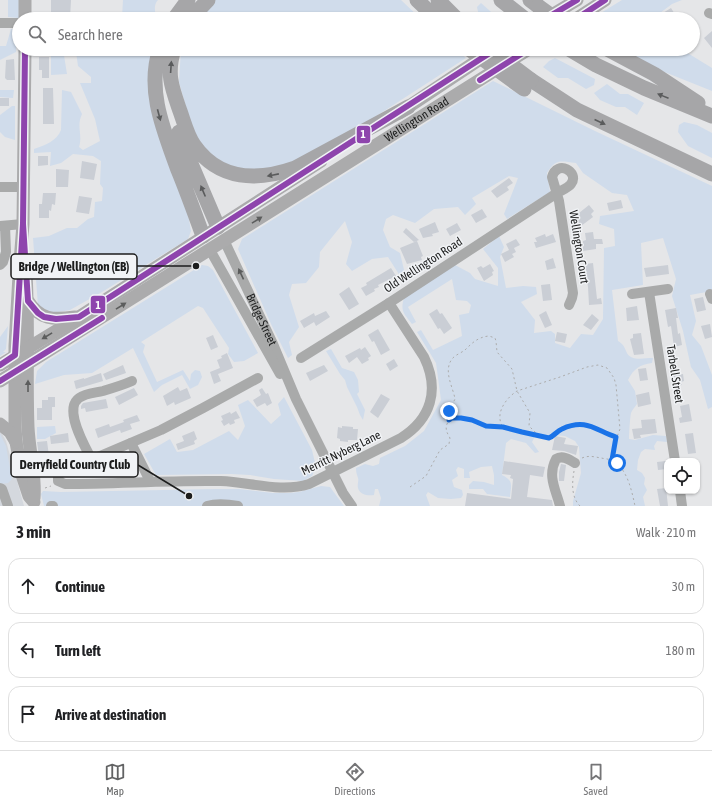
<!DOCTYPE html>
<html lang="en">
<head>
<meta charset="utf-8">
<style>
	body { margin:0; font-family:"Asap Condensed",sans-serif; background:#f2f2f2; color:#202124 }
	.controls { position:absolute; right:12px; bottom:12px; display:grid; overflow:hidden; border-radius:8px; box-shadow:0 1px 3px #0004 }
	.controls button { width:36px; height:36px; display:grid; place-items:center; padding:0; border:0; border-bottom:1px solid #e0e0e0; background:#fff; color:#202124; font:20px sans-serif }
	.stop { position:absolute; width:12px; height:12px; margin:-9px; border:3px solid #1a73e8; border-radius:50%; background:#fff }
	.stop.end { background:#1a73e8; border-color:#fff; box-shadow:0 1px 4px #0008 }
	.list { margin:0; padding:0; list-style:none }
	h2 { display:flex; justify-content:space-between; align-items:center; height:52px; margin:0; padding:0 16px; font-size:17px }
	h2 small { font-size:13px; font-weight:400; color:#757577 }
	.list li { display:grid; grid-template-columns:26px 1fr auto; gap:12px; align-items:center; box-sizing:border-box; height:56px; margin:0 8px 8px; padding:0 8px; border:1px solid #e0e0e0; border-radius:12px }
	.list b { display:block; font-size:15px; white-space:nowrap }
	.list em { font-size:13px; font-style:normal; color:#757577 }
	.icon { flex:none; width:22px; height:22px; fill:none; stroke:currentColor; stroke-width:2; stroke-linecap:round; stroke-linejoin:round }
	.map { position:relative; flex:none; width:712px; height:506px; overflow:hidden }
	.search { position:absolute; background:#fff; box-shadow:0 1px 3px #0004; left:12px; right:12px; top:12px; height:44px; display:flex; align-items:center; gap:10px; box-sizing:border-box; padding:0 14px; border-radius:22px; color:#757577; font-size:15px }
	.sheet { height:244px; background:#fff }
	nav { display:flex; justify-content:space-around; align-items:center; box-sizing:border-box; height:56px; border-top:1px solid #e0e0e0; background:#fff; font-size:11px; color:#757577 }
	nav a { display:grid; justify-items:center; gap:2px }
	nav .on { color:#626364 }
	.map>svg:first-child { display:block }
</style>
</head>
<body>
<div class="map">
<svg width="712" height="506" viewBox="0 0 712 506">
	<rect width="100%" height="100%" fill="#e5e6e8"/>
	<path fill="#d4d8de" d="M0 430 6 441 24 506H0Z"/>
	<path fill="#d0dceb" d="M8 0H19V18L8 17Z
		M123 0H158C153 5 155 13 157 19H117L122 17Z
		M215 0H401L421 19H198Z
		M622 0H682L672 4 656 16 646 19H591Z
		M481 3 499 19H488L479 16 477 7Z
		M11 29H17L16 52 0 60V46H6Z
		M36 49H63L67 74 51 75V56L36 53Z
		M74 49H154L150 68 188 214 191 231 188 239 102 292 70 310 52 313 38 306 33 238 49 236 67 228H77L88 219 94 217 95 202 102 201 103 188 100 184 101 161 93 156 73 154 61 163 50 166 51 152 34 153V149C45 145 57 141 61 130L62 90 71 92 82 114C76 127 83 134 79 147L83 150 100 141 95 119 80 83H91V77L78 66 76 52Z
		M181 49H455L466 58 364 124 287 165 262 172 228 167 209 154 192 130 179 82Z
		M620 49H681L712 68V91L662 71Z
		M555 58 595 79 594 85 586 89 568 78H558L543 67 549 61Z
		M493 81 595 131 712 186V291L690 295 696 321 692 335 701 346 712 375V407L708 409 700 380 691 367 683 331 672 296 676 279 663 238 641 243 643 285 612 290 618 341C623 344 624 346 626 351 630 362 643 358 653 358L652 363C640 365 634 368 628 380L635 391 637 404C635 407 632 410 631 413 630 417 629 435 629 439L635 440 653 435 666 436 667 442 657 441 654 446 655 450 645 449 641 452 638 460 637 470 642 473 645 478 644 484 647 490 643 497 645 506H573V501L581 473 579 447 575 441 565 436 554 435 547 437 535 436 532 442 539 452 535 453 526 443 511 439 506 443 502 475C514 481 511 485 510 497L487 494 483 489H469V485L473 481 484 482 494 485V475L492 466 481 467 469 472 470 478H464V469L458 467 456 470 458 476 452 480 454 487 462 490 463 495 461 498 451 499 438 498 428 492 426 495 430 506H379L381 498 378 489H375L374 495C368 496 360 495 358 488 357 484 359 481 358 478 357 474 356 473 356 468L365 464 373 466 379 464 380 458 405 446 424 431 441 400 436 363 417 332 421 330 433 350 462 336 459 315 469 313 471 305 467 301 456 300 452 279 408 307 416 322 412 324C404 314 400 311 404 298L455 265 470 273 475 279 498 286V268L483 249 499 236 504 247 500 257 506 288 523 286 536 287 537 294 521 302 535 320 534 333 551 331 555 334V343L570 348 581 334 593 335 603 319 604 248 615 246 614 229 599 224 600 216 634 211 627 195 612 193 583 173 576 163C559 161 556 159 547 173L550 192 507 219 504 214 518 178 509 176 472 198 476 204 465 215 458 207 434 209 415 223 393 215 386 219 383 230 390 247 400 253 405 274 400 276 388 257 372 259 352 271 346 264 352 242 345 221 320 252 319 267 306 283 292 284 289 295 299 327 289 342 292 355 288 358 271 324 238 249 242 239Z
		M607 84 620 94H628L644 103 637 115 625 107H616L600 100 594 93Z
		M0 90H14L13 98 0 97Z
		M12 106H15V140L5 137 0 132V115Z
		M684 122 697 125 712 133V158L688 146 678 132 679 125Z
		M202 265 208 266 213 270 258 353 244 361 234 362 228 354 229 348 203 308 198 306 141 342 145 345 143 352 157 382 183 370 190 381 191 374 195 370 200 371 202 377 198 385 190 389 182 375 162 385 154 392 133 348 92 373 64 375 35 384 37 371 46 362Z
		M8 326 6 349 3 352H6L0 356V337Z
		M331 349 342 368 354 372 358 380 359 392 357 394 365 410 363 420 360 415 357 407 347 387 345 380 340 374 326 351Z
		M284 397 312 450 316 467 312 476 303 481 274 479 250 475 231 474 156 475 144 454 170 439 177 452 193 450 229 431 238 440 245 426 238 405 248 400 271 424 281 415 278 404Z
		M55 426 56 433 45 439H37V427Z
		M0 434 6 446 12 479 8 483 0 484Z
		M127 451 136 469 133 475 80 477 81 471Z
		M321 486 330 487 344 506H44L41 494 43 491 61 492 216 489H239L273 493H289L299 492Z"/>
	<path fill="#caced5" d="M51 0H71L70 19H51Z
		M671 8 678 19H653Z
		M712 31V48L704 38Z
		M39 57H49V78H42V70H39Z
		M14 59 15 80H7L5 78 6 60Z
		M43 88H53L54 124H43Z
		M0 98H9V106H0Z
		M38 156H48V165L38 166Z
		M82 161 97 164 94 180 80 178Z
		M56 169 69 170 68 187H56Z
		M509 178 513 183 507 187 509 190 497 198 491 191Z
		M43 193H56L55 205 52 204 51 211 49 210V218H39V204H42Z
		M79 196 92 198 89 214 76 212Z
		M621 200 623 208 609 211 607 203Z
		M589 205 594 211 591 214 593 217 581 226 574 217Z
		M482 209 487 217 476 223 471 215Z
		M435 222 439 232 432 234 433 236 423 238 419 229Z
		M457 223 461 230 450 236 446 229Z
		M406 228 419 240 414 242 403 232Z
		M593 232 594 239H602L603 244H596V249L583 251V241L586 240 585 233Z
		M545 234 546 237 553 234 556 242 536 248 534 242H537L535 238Z
		M516 239 520 245 514 248 516 252 512 254 514 257 505 262 501 254 509 250 506 244Z
		M417 241 423 256 421 257 422 260 407 264 400 248Z
		M553 258 556 268 547 270 545 261Z
		M593 263 597 299 601 298 602 304 589 305 588 287 585 264Z
		M490 264 494 271 492 272 493 275 484 281 477 268 481 266 483 268Z
		M668 265 669 274 646 277 644 268Z
		M391 268 396 276 378 285 379 287 374 289 375 291 366 296 361 288 367 285 366 283Z
		M550 284 552 300 543 301 541 285Z
		M349 287 359 304 349 310 339 294Z
		M703 297 706 310 697 312 694 299Z
		M637 306 639 320 627 321 626 308Z
		M676 308 678 318H676L678 334 680 333 682 345 674 347 671 326 668 327 665 310Z
		M437 309 440 314 442 313 452 328 444 334 440 328 438 329 429 314Z
		M326 311 330 317 316 326 314 322 304 328 300 321 314 313 315 316Z
		M546 311 552 325 545 328 539 315Z
		M592 314 599 320 591 330 583 325Z
		M710 324 712 337 705 339 701 326Z
		M378 329 390 350 381 355 374 341 372 342 368 335Z
		M557 332 567 334 565 343 555 341Z
		M641 333 644 354 634 355 630 339 633 338V334Z
		M213 335 218 347 211 350 206 338Z
		M365 347 371 356 368 358 369 360 362 364 357 357 349 363 345 356 360 348 361 350Z
		M227 353 233 368 218 374 221 381 214 384 210 372 220 368 217 360 222 358 221 356Z
		M394 359 398 366 390 371 386 364Z
		M123 365 126 373 106 380 103 374Z
		M324 365 328 371 310 381 306 373Z
		M646 368 648 380 640 381 638 369Z
		M101 373 103 381 76 389 74 381 84 378V379Z
		M683 374 684 381 681 382 682 385 672 386 671 376Z
		M178 387 180 391 187 388 191 398 175 405 174 402 167 406 163 396Z
		M134 388 138 395 119 405 115 397Z
		M262 388 266 394 268 393 272 403 267 406 265 403 257 407 253 400 261 395 259 390Z
		M649 392 651 404 638 407 636 395Z
		M381 394 390 399 378 418 370 412Z
		M48 397H55V407H52V420H37V408H42V400H48Z
		M106 399 108 408 86 412 85 408 81 409V406L83 403Z
		M689 404 692 421 680 423 679 418 682 417 680 406Z
		M236 411 240 418 234 420 235 423 230 425 229 423 224 426 221 421 223 420 221 416 230 412 231 414Z
		M137 415 140 421 130 424 132 429 121 433 120 430 98 438 95 429 109 424 110 427 124 422 123 420Z
		M655 419 657 433 640 435 641 438 634 439 632 429 642 428 641 420Z
		M342 426 353 427V429H358L357 440H348V442L340 441V439L337 438 338 427 342 428Z
		M194 431 197 439 194 441 195 444 178 450 176 444 184 441 182 436Z
		M68 433 69 442 51 444 50 436Z
		M693 433 696 453 688 454 685 434Z
		M555 436 566 438 564 444 578 446 576 455 564 451 552 450Z
		M47 441 49 456H47V463H40L37 442Z
		M504 461 545 467 543 477 530 475 527 497 552 500 553 506H465L467 493 511 499 513 479 510 478 511 475 502 474Z
		M666 461 667 469 658 470 657 462Z
		M561 464 566 465 564 481H559V472Z
		M666 488 668 506H660L657 489Z"/>
	<g fill="none" stroke-linecap="round" stroke-linejoin="round">
		<path stroke="#acacac" stroke-width="1" stroke-dasharray="2 3" stroke-linecap="butt" d="M449 420V411L455 399C453 387 443 371 452 359 455 355 461 353 465 350 472 343 478 337 489 336L495 338 496 341 497 352 512 369 517 391 530 413 529 426 535 432 539 435
			M582 458C589 455 595 457 601 458 606 459 612 459 616 463 628 472 632 492 635 506
			M612 460 615 442 620 429 616 385 614 378 607 368 598 365 587 367 560 377 517 391C506 398 494 414 503 427L522 432 549 438C554 436 557 431 562 429 585 418 596 430 616 437
			M574 471C572 483 571 497 580 506
			M43 476 50 475
			M410 487 426 476 440 450 449 444 450 438C447 433 445 429 447 424 453 410 477 424 487 426 492 427 497 426 503 427
			M45 488 51 486"/>
		<g stroke="#a9aaaa" stroke-width="10">
			<path d="M709 13 712 14"/>
			<path d="M0 23H19"/>
			<path d="M1 187H24"/>
			<path d="M0 226 23 224"/>
			<path id="s1" d="M224 240 273 344 296 399 343 493 352 506"/>
			<path d="M210 250 280 374"/>
			<path d="M0 265 3 262 6 252 5 226"/>
			<path d="M649 292 675 461"/>
			<path d="M632 294 668 289"/>
			<path d="M710 294 712 299"/>
			<path d="M301 358 389 303 557 193C562 190 568 188 571 184 580 172 557 159 552 177L559 201 573 293 572 298 569 305"/>
			<path d="M258 378 203 408 161 430 60 473 58 478V481L65 484C117 484 169 480 221 481 250 482 281 493 309 484L401 438C431 419 440 390 424 357L389 303"/>
			<path d="M131 443 150 481"/>
			<path d="M92 460C85 447 63 409 79 398 86 393 95 393 103 391 113 388 123 385 132 381"/>
			<path d="M0 488 2 489 8 506"/>
			<path d="M680 491 682 506"/>
			<path d="M51 506H53"/>
			<path d="M207 506C217 503 227 504 238 506"/>
			<path d="M560 506C556 490 547 476 556 459 562 455 569 459 575 463"/>
		</g>
		<g stroke="#ababac" stroke-width="13">
			<path d="M25 19V0"/>
			<path d="M545 19 577 0"/>
			<path d="M576 19 605 0"/>
			<path d="M25 49 23 224 19 275 15 346V427L16 442 22 475 29 496 34 502"/>
			<path d="M399 113 489 53"/>
			<path d="M26 274C29 325 26 376 28 427 29 451 36 475 34 498"/>
			<path d="M28 301C40 320 53 320 75 317"/>
			<path d="M0 365 79 317 321 161"/>
			<path id="s2" d="M0 381 529 49"/>
			<path d="M0 424 10 432 16 442"/>
		</g>
		<path stroke="#a6a6a8" stroke-width="15" d="M417 0 437 19
			M438 0 457 19
			M501 0 525 19
			M530 0 538 6
			M174 19 188 0
			M190 19 208 0
			M160 49C146 90 164 131 178 170 187 192 195 214 203 236
			M174 49C166 74 172 88 180 111 184 122 187 135 194 145 219 181 258 181 295 168L408 107
			M569 49 596 65 644 88 712 116
			M607 49 654 74 698 103
			M531 80 577 110 712 174
			M179 132 186 152 218 227"/>
		<path stroke="#a6a6a8" stroke-width="15" d="M538 6 556 19
			M469 49 524 89
			M490 49 531 80"/>
		<defs>
			<path id="bus-1" d="M545 19 577 0
				M576 19 605 0
				M480 80 529 49
				M23 224 28 301 38 313 44 317 56 319 79 317 496 49
				M0 365 15 355 23 224 25 49
				M0 381 102 318"/>
		</defs>
		<use href="#bus-1" stroke="#f1f3f6" stroke-width="9"/>
		<use href="#bus-1" stroke="#8e44ad" stroke-width="6"/>
	</g>
	<defs><path id="oneway-solid" d="M-6-.8H1V-3.2L6.5 0L1 3.2V.8H-6Z"/></defs>
	<g fill="#5a5b5c">
		<use href="#oneway-solid" transform="translate(171 67) rotate(-86)"/>
		<use href="#oneway-solid" transform="translate(663 96) rotate(-158)"/>
		<use href="#oneway-solid" transform="translate(159 115) rotate(75)"/>
		<use href="#oneway-solid" transform="translate(600 122) rotate(25)"/>
		<use href="#oneway-solid" transform="translate(273 175) rotate(169)"/>
		<use href="#oneway-solid" transform="translate(203 191) rotate(-113)"/>
	</g>
	<g fill="#5c5d5d">
		<use href="#oneway-solid" transform="translate(257 220) rotate(-32)"/>
		<use href="#oneway-solid" transform="translate(121 306) rotate(-32)"/>
		<use href="#oneway-solid" transform="translate(47 336) rotate(149)"/>
		<use href="#oneway-solid" transform="translate(28 386) rotate(-90)"/>
	</g>
	<use fill="#5b5c5c" href="#oneway-solid" transform="translate(241 274) rotate(-115)"/>
	<g fill="none" stroke-linecap="round" stroke-linejoin="round">
		<path stroke="#1a73e8" stroke-width="5" d="M449 411V420L452 418H461L472 420 486 426 503 427 522 432 549 438C554 436 557 431 562 429 586 418 595 430 616 437L612 460 617 463"/>
	</g>
	<g text-anchor="middle" dominant-baseline="central" stroke-width="3" stroke-linejoin="round" paint-order="stroke">
		<g font-size="12" fill="#1c1d1d" stroke="#f1f3f6">
			<text stroke="none"><textPath href="#s2" startOffset="492">Wellington Road</textPath></text>
			<text transform="translate(579 247) rotate(81)">Wellington Court</text>
			<text transform="translate(423 265) rotate(-33)">Old Wellington Road</text>
			<text stroke="none"><textPath href="#s1" startOffset="88">Bridge Street</textPath></text>
			<text transform="translate(675 374) rotate(81)">Tarbell Street</text>
			<text transform="translate(341 453) rotate(-26)">Merritt Nyberg Lane</text>
		</g>
	</g>
	<path fill="none" stroke="#1c1d1d" stroke-width="1.5" d="M196 266L137 266M189 496L138 465"/>
	<g fill="#1c1d1d" stroke="#f1f3f6" stroke-width="1.5">
		<circle cx="196" cy="266" r="4"/>
		<circle cx="189" cy="496" r="4"/>
	</g>
	<g fill="#f1f3f6" stroke="#1c1d1d" stroke-width="1.5">
		<rect x="11" y="254" width="126" height="25" rx="4"/>
		<rect x="11" y="452" width="127" height="25" rx="4"/>
	</g>
	<g font-size="13" text-anchor="middle" font-weight="bold" fill="#1c1d1d">
		<text x="74" y="271">Bridge / Wellington (EB)</text>
		<text x="75" y="469">Derryfield Country Club</text>
	</g>
	<g stroke="#f1f3f6" stroke-width="1.5">
		<rect x="356" y="125" width="15" height="19" rx="4" fill="#8e44ad"/>
		<rect x="90" y="295" width="16" height="19" rx="4" fill="#8e44ad"/>
	</g>
	<g font-size="11" text-anchor="middle" font-weight="bold" fill="#fff">
		<text x="363" y="138">1</text>
		<text x="98" y="309">1</text>
	</g>
</svg>
<div class="controls">
<button><svg class="icon" aria-label="locate" viewBox="0 0 24 24"><circle cx="12" cy="12" r="6"/><path d="M12 2v4M12 18v4M2 12h4M18 12h4"/></svg></button>
</div>
<div class="stop" style="left:617px;top:463px"></div>
<div class="stop end" style="left:449px;top:411px"></div>
<div class="search"><svg class="icon" aria-label="search" viewBox="0 0 24 24"><circle cx="10" cy="10" r="6"/><path d="M15 15l6 6"/></svg>Search here</div>
</div>
<section class="sheet">
<h2>3 min<small>Walk · 210 m</small></h2>
<ul class="list">
<li><svg class="icon" aria-label="ahead" viewBox="0 0 24 24"><path d="M12 20V5M6 11l6-6 6 6"/></svg><div><b>Continue</b></div><em>30 m</em></li>
<li><svg class="icon" aria-label="left" viewBox="0 0 24 24"><path d="M17 20v-9H6M10 6l-5 5 5 5"/></svg><div><b>Turn left</b></div><em>180 m</em></li>
<li><svg class="icon" aria-label="arrive" viewBox="0 0 24 24"><path d="M6 21V4h12l-3 4 3 4H6"/></svg><div><b>Arrive at destination</b></div></li>
</ul>
</section>
<nav>
<a class="on"><svg class="icon" aria-label="map" viewBox="0 0 24 24"><path d="M3 6l6-2 6 2 6-2v14l-6 2-6-2-6 2zM9 4v14M15 6v14"/></svg>Map</a>
<a><svg class="icon" aria-label="directions" viewBox="0 0 24 24"><path d="M12 3l9 9-9 9-9-9zM9 14v-3h6M13 9l2 2-2 2"/></svg>Directions</a>
<a><svg class="icon" aria-label="saved" viewBox="0 0 24 24"><path d="M7 4h10v16l-5-4-5 4z"/></svg>Saved</a>
</nav>
</body>
</html>
